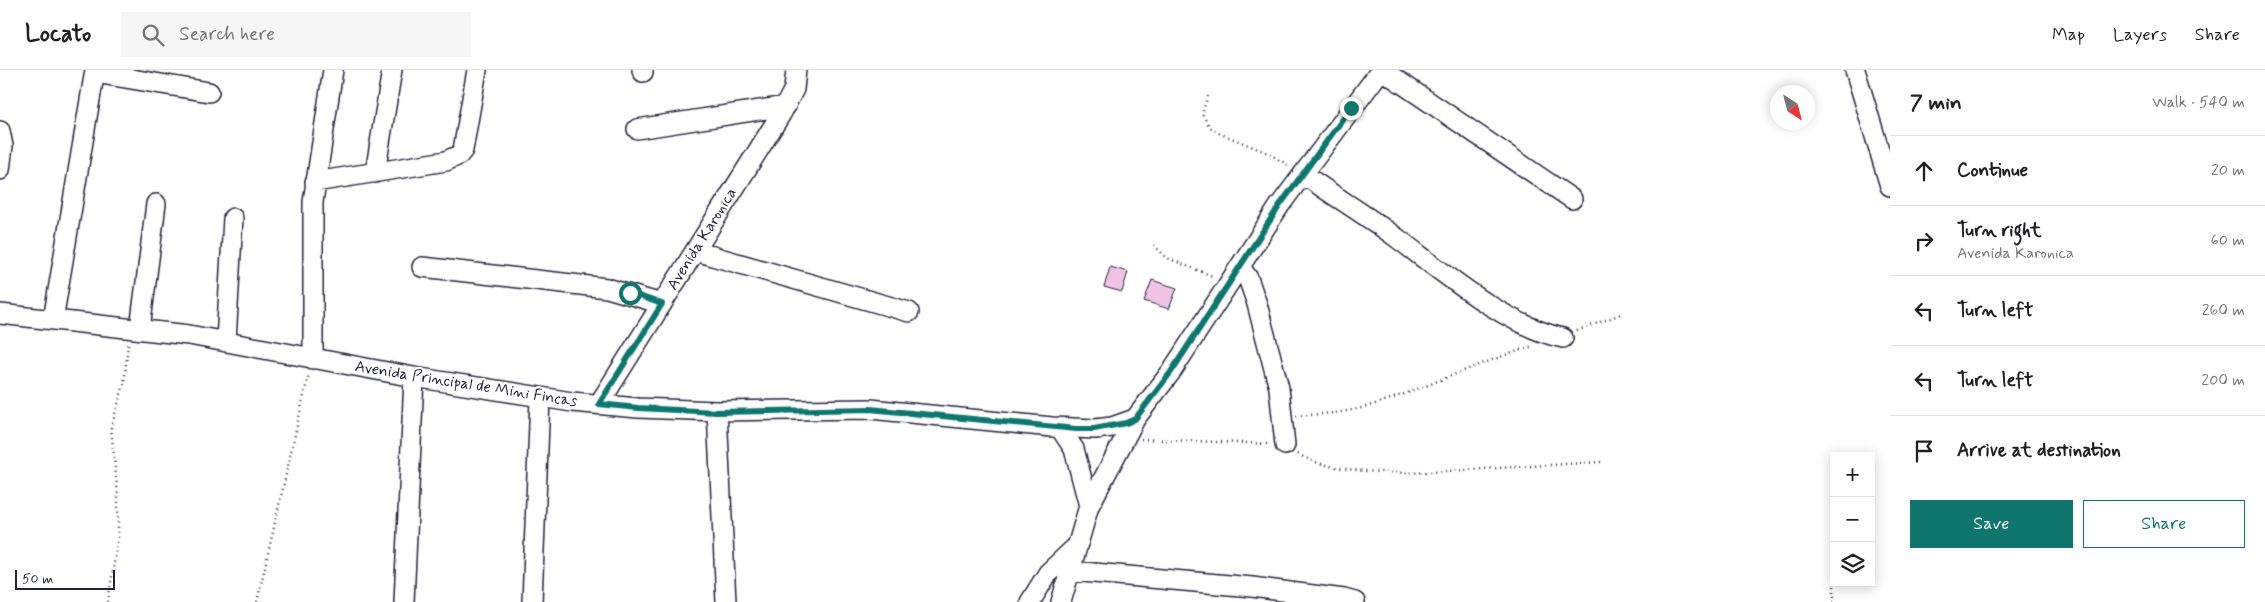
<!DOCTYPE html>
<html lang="en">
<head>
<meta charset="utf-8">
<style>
	body { margin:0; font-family:Mynerve,sans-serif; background:#f6f6f6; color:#202124 }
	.controls { position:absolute; right:15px; bottom:15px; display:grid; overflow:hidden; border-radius:0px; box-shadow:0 2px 12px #0003 }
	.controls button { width:45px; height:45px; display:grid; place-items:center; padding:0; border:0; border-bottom:1px solid #e0e0e0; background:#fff; color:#202124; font:25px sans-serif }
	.compass { position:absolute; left:1770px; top:15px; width:45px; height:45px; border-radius:50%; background:#fff; box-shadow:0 2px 12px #0003; rotate:144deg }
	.scale { position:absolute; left:15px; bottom:12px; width:100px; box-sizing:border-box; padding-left:5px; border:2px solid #22223b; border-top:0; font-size:14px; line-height:18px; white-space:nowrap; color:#22223b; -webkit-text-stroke:4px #fff; paint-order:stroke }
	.stop { position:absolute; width:15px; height:15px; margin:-11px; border:4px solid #0f766e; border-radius:50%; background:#fff }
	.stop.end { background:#0f766e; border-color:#fff; box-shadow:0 1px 5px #0008 }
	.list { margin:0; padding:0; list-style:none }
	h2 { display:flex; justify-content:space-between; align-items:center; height:65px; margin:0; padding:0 20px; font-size:21px }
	h2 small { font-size:16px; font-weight:400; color:#757577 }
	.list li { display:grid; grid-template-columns:32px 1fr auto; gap:15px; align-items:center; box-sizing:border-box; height:70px; padding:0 20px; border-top:1px solid #e0e0e0 }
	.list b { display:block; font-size:19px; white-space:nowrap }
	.list p { margin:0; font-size:16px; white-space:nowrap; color:#757577 }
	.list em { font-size:16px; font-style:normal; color:#757577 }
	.actions { display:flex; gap:10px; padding:15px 20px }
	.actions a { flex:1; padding:11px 0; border:1px solid #0f766e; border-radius:0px; text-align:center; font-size:18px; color:#0f766e }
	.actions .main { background:#0f766e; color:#fff }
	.icon { flex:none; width:28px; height:28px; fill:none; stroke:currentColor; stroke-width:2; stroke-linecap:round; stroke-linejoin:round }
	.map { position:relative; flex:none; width:1890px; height:532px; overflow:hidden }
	header { display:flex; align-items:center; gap:30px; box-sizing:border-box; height:70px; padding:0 25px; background:#fff; border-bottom:1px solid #e0e0e0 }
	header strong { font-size:24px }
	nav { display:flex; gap:28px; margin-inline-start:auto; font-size:18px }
	.search { width:350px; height:45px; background:#f6f6f6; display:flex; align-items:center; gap:12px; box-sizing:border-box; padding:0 18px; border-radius:0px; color:#757577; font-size:19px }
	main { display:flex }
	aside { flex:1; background:#fff }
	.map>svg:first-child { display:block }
</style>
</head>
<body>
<header>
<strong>Locato</strong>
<div class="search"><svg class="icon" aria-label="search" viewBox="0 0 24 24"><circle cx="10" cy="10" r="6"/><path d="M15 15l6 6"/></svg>Search here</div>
<nav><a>Map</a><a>Layers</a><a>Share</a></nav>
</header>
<main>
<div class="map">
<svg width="1890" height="532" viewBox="0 0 1890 532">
	<rect width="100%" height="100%" fill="#fff"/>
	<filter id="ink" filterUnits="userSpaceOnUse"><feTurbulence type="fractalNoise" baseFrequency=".02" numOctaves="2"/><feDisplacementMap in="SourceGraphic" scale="10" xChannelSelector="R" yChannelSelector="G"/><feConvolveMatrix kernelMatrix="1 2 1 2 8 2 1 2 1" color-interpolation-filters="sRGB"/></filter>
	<g filter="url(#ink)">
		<path fill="#f2c3e5" stroke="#22223b" d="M1110 197 1128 202 1122 222 1104 217Z
			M1152 210 1177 218 1169 239 1144 231Z"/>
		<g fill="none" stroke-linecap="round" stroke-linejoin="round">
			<defs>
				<path id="minor" d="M642 0 643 2
					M1382 0 1572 129
					M1855 0 1890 116
					M95 3 209 22
					M637 59 786 36
					M0 61 3 76 0 100
					M375 103 392 0
					M1303 104C1334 126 1367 146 1397 168 1444 203 1506 256 1563 268
					M315 112 446 91 459 85 463 80 477 0
					M695 181 909 242
					M422 197 607 218 662 234
					M1240 197 1248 208 1257 234 1279 318 1285 375
					M0 244 189 265 414 307 572 332 638 338 717 341 870 339 1052 357 1095 359 1112 357 1135 349 1171 302 1280 135 1381 0
					M53 250 95 0
					M140 259 156 134
					M226 272 233 148
					M313 289V132L333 0
					M599 334 781 44 794 19 796 0
					M717 341 726 532
					M1060 358 1074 379 1089 436
					M1071 501 1252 517 1344 529 1355 532
					M404 532 414 307
					M532 532 540 328
					M1030 532 1048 503 1079 474
					M1061 532 1089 436 1135 349"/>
			</defs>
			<use href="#minor" stroke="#22223b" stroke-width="22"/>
			<path stroke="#22223b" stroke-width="2.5" stroke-dasharray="1 4" stroke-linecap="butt" d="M1208 26 1202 44 1210 57 1219 63 1268 83 1291 97
				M1154 175 1167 188 1215 207
				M1577 261 1621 244
				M1296 346C1322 344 1347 343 1372 335 1427 318 1479 292 1534 276
				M1141 369 1270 374
				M1298 384C1328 402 1378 402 1413 403L1601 392
				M108 532 118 467V425L111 358 124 314 128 274
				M257 532 309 303
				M1834 532V513"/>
			<use href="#minor" stroke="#fff" stroke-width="19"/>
		</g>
	</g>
	<g fill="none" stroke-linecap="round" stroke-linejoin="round" filter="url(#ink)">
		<path stroke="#0f766e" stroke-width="6" d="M630 223 662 234 599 334 638 338 717 342 870 339 1076 359H1094L1126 353 1135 349 1171 302 1280 135 1351 38"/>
	</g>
	<g text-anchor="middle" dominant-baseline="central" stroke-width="4" stroke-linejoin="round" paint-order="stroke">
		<g font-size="16" fill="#22223b" stroke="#fff">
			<text transform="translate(702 169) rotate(-58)">Avenida Karonica</text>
			<text transform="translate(466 314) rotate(9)">Avenida Principal de Mini Fincas</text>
		</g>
	</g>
</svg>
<div class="controls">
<button>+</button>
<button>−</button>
<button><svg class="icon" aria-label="layers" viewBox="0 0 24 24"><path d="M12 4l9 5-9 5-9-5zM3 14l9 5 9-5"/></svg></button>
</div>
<svg class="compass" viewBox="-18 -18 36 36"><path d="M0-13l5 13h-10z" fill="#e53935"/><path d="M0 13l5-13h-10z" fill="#757577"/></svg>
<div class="scale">50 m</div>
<div class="stop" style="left:630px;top:223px"></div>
<div class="stop end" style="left:1351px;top:38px"></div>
</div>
<aside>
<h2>7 min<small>Walk · 540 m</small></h2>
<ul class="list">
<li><svg class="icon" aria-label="ahead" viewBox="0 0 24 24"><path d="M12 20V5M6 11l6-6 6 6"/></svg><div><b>Continue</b></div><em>20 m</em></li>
<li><svg class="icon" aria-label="right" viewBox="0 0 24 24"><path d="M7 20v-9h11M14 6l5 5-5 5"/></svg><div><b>Turn right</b><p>Avenida Karonica</p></div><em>60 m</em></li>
<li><svg class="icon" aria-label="left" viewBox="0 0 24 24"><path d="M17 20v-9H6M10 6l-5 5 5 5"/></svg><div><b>Turn left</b></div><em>260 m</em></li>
<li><svg class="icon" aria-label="left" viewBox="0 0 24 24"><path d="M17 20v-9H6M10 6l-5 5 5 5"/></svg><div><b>Turn left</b></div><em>200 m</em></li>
<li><svg class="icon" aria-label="arrive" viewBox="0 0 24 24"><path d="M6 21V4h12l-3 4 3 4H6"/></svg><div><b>Arrive at destination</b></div></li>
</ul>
<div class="actions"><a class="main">Save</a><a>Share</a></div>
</aside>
</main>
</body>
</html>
